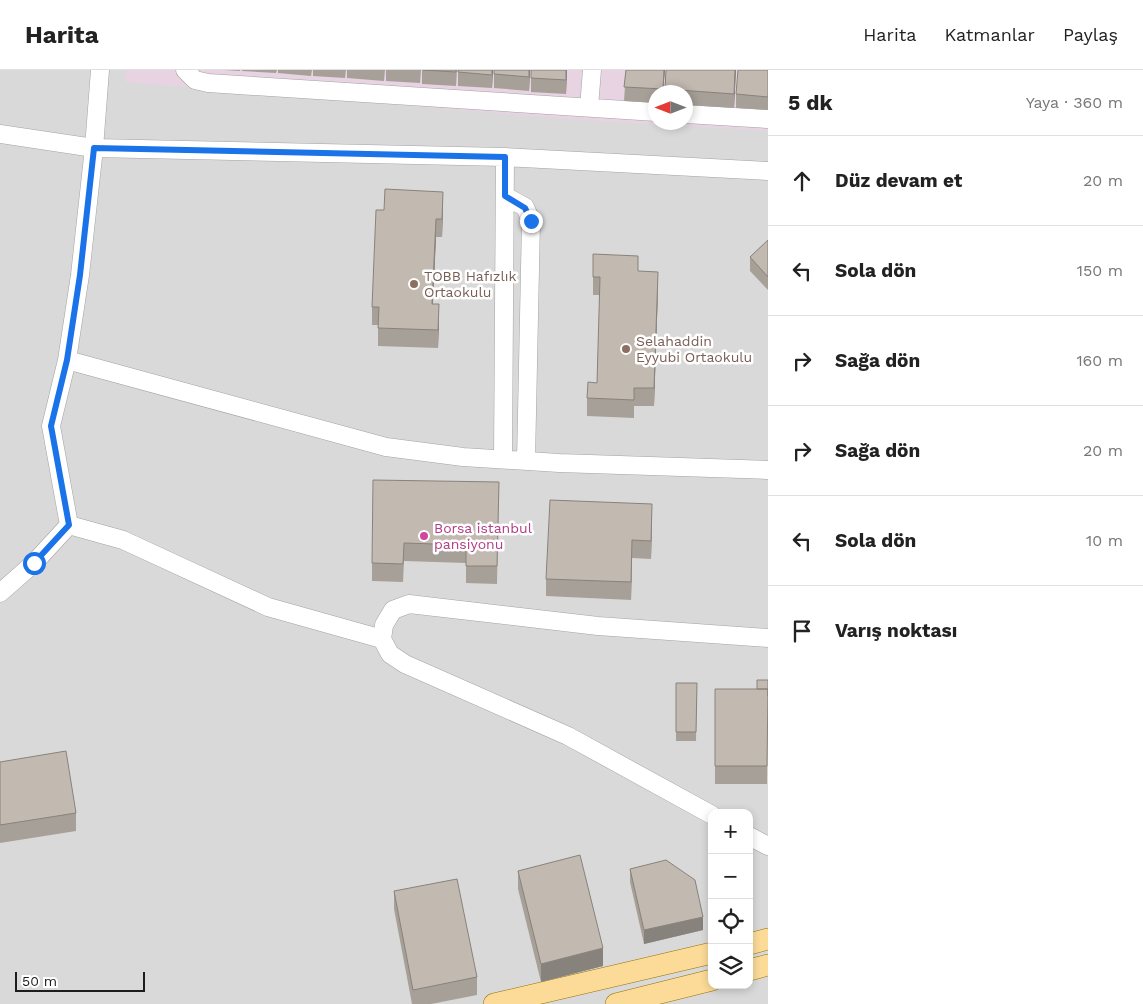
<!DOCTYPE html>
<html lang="tr">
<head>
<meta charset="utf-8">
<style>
	body { margin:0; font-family:"Work Sans",sans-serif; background:#f2f2f2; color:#222 }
	.controls { position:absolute; right:15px; bottom:15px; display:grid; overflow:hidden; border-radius:10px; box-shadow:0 2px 8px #0003 }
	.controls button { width:45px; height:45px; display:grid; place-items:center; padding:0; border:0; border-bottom:1px solid #e0e0e0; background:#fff; color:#222; font:25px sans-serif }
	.compass { position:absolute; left:648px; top:15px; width:45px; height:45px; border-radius:50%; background:#fff; box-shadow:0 2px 8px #0003; rotate:270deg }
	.scale { position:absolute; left:15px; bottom:12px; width:130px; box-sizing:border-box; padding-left:5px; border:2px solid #1c1c1c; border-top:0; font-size:14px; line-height:18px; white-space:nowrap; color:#1c1c1c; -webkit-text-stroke:4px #fff; paint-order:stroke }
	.stop { position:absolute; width:15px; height:15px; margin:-11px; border:4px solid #1a73e8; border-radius:50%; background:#fff }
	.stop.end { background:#1a73e8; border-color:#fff; box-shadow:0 1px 5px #0008 }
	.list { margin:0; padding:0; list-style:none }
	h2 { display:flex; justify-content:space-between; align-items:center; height:65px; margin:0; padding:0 20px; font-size:21px }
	h2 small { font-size:16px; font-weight:400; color:#767676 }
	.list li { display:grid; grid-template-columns:32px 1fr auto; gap:15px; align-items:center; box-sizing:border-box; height:90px; padding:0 20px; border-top:1px solid #e0e0e0 }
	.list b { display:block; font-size:19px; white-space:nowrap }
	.list em { font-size:16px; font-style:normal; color:#767676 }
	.icon { flex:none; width:28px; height:28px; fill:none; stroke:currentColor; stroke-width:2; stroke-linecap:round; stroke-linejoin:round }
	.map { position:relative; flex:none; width:768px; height:934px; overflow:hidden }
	header { display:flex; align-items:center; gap:30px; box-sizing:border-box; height:70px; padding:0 25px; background:#fff; border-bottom:1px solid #e0e0e0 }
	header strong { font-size:24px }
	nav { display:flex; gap:28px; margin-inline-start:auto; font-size:18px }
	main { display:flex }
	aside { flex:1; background:#fff }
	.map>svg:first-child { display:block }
</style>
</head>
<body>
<header>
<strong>Harita</strong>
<nav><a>Harita</a><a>Katmanlar</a><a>Paylaş</a></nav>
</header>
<main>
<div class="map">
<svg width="768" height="934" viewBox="0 0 768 934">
	<rect width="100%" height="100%" fill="#edebe1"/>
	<path fill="#dad9d9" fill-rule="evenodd" d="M0 0H768V934H0ZM656 22H686V52H656ZM712 743H749V915H712Z"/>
	<path fill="#e7d3e1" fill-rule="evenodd" d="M126 0H768V61L567 49 125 12ZM656 22H686V52H656Z"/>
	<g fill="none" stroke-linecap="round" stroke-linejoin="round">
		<defs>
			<path id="minor" d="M185 0 195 10 208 13 656 42
				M589 37 592 0
				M686 44 768 49
				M0 64 94 78 505 87 768 101
				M505 126 525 137 531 151 526 391
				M67 290 386 377 463 387 559 393 768 400
				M503 389 505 87
				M69 455 123 470 268 537 382 569
				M0 523 34 493 69 455 51 356 67 290 80 205 94 78 100 0
				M712 745 568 666 405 594 390 584 382 569 384 555 393 540 409 534 598 556 768 568
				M749 766 768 776"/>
			<path id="major" d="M749 874 768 869
				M749 900 768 895
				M494 934 712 883
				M616 934 712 910"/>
		</defs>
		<use href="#minor" stroke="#a3a3a3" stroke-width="19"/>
		<use href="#major" stroke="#947300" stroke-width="22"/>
		<use href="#minor" stroke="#fff" stroke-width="18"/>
		<use href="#major" stroke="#fcdb98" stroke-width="21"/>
	</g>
	<path fill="#a7a098" d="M224 0H240V1Z
		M242 0H277L276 3 242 1Z
		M278 0H312L311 6 278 3Z
		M313 0H346L345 8 313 6Z
		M347 0H385L384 11 347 8Z
		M386 0H421L420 13 386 11Z
		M422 0H457L456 16 422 14Z
		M458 0H493L492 18 458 16Z
		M494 0H530L529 21 494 18Z
		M567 0 566 24 531 22V8Z
		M626 0H665L663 22H656V33L624 31Z
		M666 0H736L734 38 686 35V22H665Z
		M768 0V40L736 38V24Z
		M384 140H443L442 167H436L433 234 439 252 438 278 378 276V255H372V237Z
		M768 170V220L750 201V187Z
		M638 201 658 220 654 336H634V348L587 346V328L597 313 600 225H593V207Z
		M499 412 497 514 466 513V493L404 491 403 512 372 511V493Z
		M652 452 651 489 632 488 631 530 546 526V509Z
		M768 610 767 714H715V619H757Z
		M676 613H697L696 671H676Z
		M0 692 76 743V761L0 773Z
		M630 799 703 860 644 874 630 812Z
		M518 801 603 896 541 912 518 819Z
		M394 821 477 907V925L431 934H412L394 839Z"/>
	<path fill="#88827c" d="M492 0H493L492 18Z
		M529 0H530L529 21Z
		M566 0H567L566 24Z
		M664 0H665L663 22Z
		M735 0H736L734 38V24Z
		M443 122V140L442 167V149Z
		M436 149V167L432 252V234Z
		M658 202V220L654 336V318Z
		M439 234V252L438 278V260Z
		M652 434V452L651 489V471Z
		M632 470V488L631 530V512Z
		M703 847V860L644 874V860Z
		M603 878V896L541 912V894Z"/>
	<path fill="#c2bab1" stroke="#88827c" d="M423 0H456V2Z
		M458 0H492V5L458 2Z
		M494 0H529V7L494 4Z
		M531 0H566V10L531 8Z
		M626 0H664L663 19 624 17Z
		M666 0H735L734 24 665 19Z
		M738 0H768V27L736 24Z
		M385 119 443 122 442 149H436L432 234H439L438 260 378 258 379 237H372L376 140H384Z
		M768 170V207L750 187Z
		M593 184 638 186V201L658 202 654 318H634V330L587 328 588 312 597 313 600 207H593Z
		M373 410 499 412 497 496H466V475L404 473 403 494 372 493Z
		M550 430 652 434 651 471 632 470 631 512 546 509Z
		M757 610H768V626V619H757Z
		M676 613H697L696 662H676Z
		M715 619H768L767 696H715Z
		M66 681 76 743 0 755V692Z
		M580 785 603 878 541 894 518 801Z
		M666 790 695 810 703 847 644 860 630 799Z
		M457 809 477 907 413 920 394 821Z"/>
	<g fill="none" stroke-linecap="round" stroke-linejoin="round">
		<path stroke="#1a73e8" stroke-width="6" d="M34 493 69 455 51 356 67 290 80 205 94 78 505 87V126L525 138 531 151"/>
	</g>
	<g fill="#8d6e63" stroke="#fff" stroke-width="2">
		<circle cx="414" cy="214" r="5"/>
		<circle cx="626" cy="279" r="5"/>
	</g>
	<circle fill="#d1479c" stroke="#fff" stroke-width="2" cx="424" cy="466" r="5"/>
	<g text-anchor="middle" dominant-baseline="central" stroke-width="5" stroke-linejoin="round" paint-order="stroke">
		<g font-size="14" fill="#785e54" stroke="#fff" text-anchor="start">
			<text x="424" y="206">TOBB Hafızlık<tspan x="424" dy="16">Ortaokulu</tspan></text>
			<text x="636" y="271">Selahaddin<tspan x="636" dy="16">Eyyubi Ortaokulu</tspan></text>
		</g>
		<g font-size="14" fill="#b23c85" stroke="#fff" text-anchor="start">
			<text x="434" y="458">Borsa istanbul<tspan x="434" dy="16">pansiyonu</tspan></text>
		</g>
	</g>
</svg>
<div class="controls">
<button>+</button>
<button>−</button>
<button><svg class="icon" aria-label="locate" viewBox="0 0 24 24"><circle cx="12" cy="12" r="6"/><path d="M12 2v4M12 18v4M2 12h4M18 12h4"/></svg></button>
<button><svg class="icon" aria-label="layers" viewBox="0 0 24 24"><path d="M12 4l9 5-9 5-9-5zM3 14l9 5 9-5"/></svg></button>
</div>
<svg class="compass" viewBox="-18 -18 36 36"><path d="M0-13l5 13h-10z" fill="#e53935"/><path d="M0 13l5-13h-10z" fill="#767676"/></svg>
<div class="scale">50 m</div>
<div class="stop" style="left:34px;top:493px"></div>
<div class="stop end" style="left:531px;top:151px"></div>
</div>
<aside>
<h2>5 dk<small>Yaya · 360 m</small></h2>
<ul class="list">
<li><svg class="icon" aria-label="ahead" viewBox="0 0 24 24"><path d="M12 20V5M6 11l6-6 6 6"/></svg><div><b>Düz devam et</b></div><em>20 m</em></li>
<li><svg class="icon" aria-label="left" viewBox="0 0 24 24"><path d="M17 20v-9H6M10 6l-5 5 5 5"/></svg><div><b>Sola dön</b></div><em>150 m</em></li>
<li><svg class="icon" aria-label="right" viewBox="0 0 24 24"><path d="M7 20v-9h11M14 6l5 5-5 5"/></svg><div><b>Sağa dön</b></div><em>160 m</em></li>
<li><svg class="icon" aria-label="right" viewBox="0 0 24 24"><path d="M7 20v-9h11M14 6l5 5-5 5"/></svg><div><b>Sağa dön</b></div><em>20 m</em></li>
<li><svg class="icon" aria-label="left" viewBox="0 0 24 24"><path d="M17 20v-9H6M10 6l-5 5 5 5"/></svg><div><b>Sola dön</b></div><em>10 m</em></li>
<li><svg class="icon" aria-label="arrive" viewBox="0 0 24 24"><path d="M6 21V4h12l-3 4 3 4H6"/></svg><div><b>Varış noktası</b></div></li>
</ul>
</aside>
</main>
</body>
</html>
